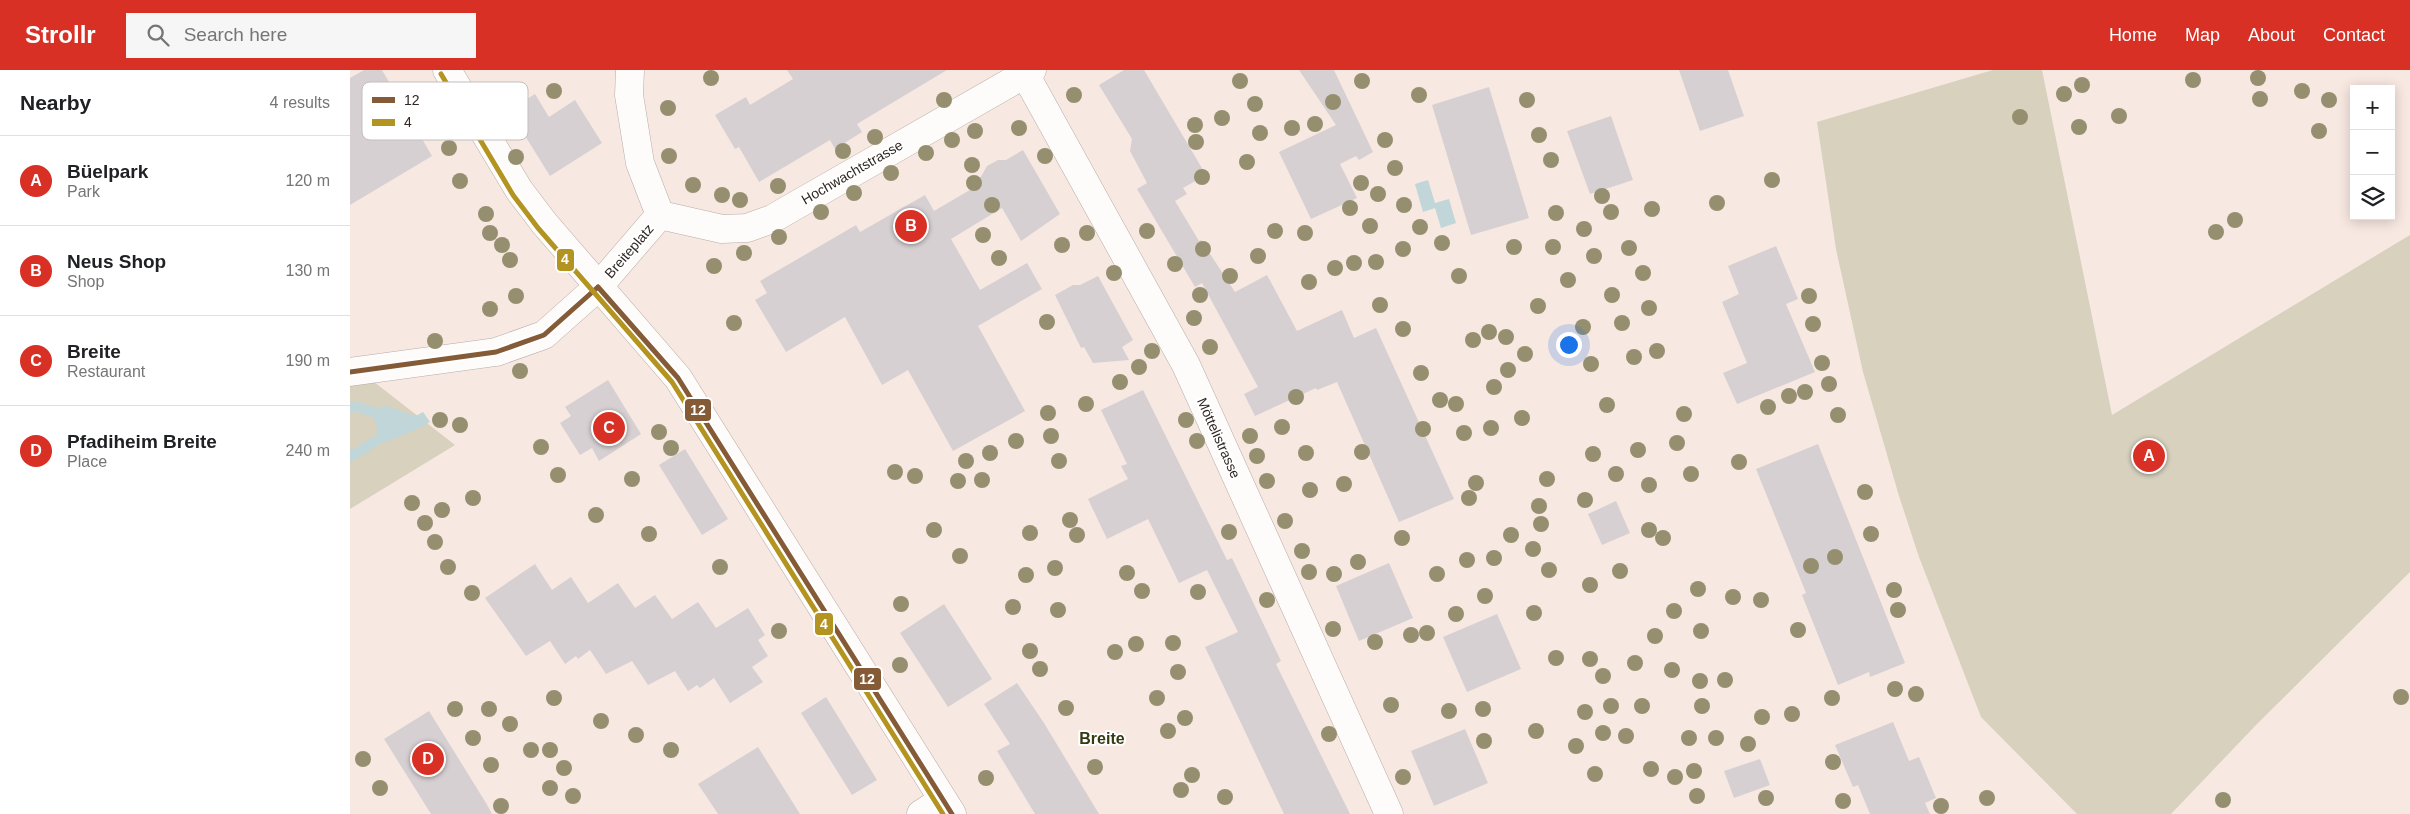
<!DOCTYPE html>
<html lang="en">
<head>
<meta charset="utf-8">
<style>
	body { margin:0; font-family:Helvetica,sans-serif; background:#f6f6f6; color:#202124 }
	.controls { position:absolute; right:15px; top:15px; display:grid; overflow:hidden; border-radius:0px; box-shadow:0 2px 12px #0003 }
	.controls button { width:45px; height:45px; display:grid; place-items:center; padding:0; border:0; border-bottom:1px solid #e0e0e0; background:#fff; color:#202124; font:25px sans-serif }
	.you { position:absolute; left:1218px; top:274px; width:18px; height:18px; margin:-12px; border:4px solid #fff; border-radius:50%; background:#1a73e8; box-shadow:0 0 0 8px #1a73e833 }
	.badge { display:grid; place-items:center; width:32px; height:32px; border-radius:50%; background:#d93025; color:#fff; font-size:16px; font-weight:700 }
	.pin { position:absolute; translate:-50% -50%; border:2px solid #fff; box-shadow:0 1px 5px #0006 }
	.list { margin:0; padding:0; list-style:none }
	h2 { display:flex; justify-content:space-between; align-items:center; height:65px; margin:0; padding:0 20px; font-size:21px }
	h2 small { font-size:16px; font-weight:400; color:#757577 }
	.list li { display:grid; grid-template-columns:32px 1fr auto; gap:15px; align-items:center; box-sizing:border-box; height:90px; padding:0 20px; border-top:1px solid #e0e0e0 }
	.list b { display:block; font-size:19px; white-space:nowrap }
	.list p { margin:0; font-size:16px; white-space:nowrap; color:#757577 }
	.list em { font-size:16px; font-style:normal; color:#757577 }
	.icon { flex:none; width:28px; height:28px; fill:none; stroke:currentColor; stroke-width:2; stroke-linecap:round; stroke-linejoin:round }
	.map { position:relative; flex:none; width:2060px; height:744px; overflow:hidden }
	header { display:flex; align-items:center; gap:30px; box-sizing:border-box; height:70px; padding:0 25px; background:#d93025; color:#fff }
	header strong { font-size:24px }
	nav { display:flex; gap:28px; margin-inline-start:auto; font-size:18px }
	.search { width:350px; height:45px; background:#f6f6f6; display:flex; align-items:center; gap:12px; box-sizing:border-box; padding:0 18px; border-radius:0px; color:#757577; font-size:19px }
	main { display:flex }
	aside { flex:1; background:#fff }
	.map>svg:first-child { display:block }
</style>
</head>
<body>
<header>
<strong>Strollr</strong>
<div class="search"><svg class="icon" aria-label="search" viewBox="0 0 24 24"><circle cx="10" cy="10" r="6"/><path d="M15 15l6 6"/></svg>Search here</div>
<nav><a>Home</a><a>Map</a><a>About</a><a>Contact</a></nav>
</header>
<main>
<aside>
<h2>Nearby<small>4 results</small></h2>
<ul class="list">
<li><span class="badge">A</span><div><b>Büelpark</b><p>Park</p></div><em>120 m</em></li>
<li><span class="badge">B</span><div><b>Neus Shop</b><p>Shop</p></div><em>130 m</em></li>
<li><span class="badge">C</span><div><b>Breite</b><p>Restaurant</p></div><em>190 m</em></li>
<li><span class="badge">D</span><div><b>Pfadiheim Breite</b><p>Place</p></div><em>240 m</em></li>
</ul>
</aside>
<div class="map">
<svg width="2060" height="744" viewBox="0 0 2060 744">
	<rect width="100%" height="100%" fill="#f7e8e1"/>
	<path fill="#d7d1be" d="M1643 0H1692L1762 345 2060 165V502L1906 655 1821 744H1727L1631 647 1569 487 1549 426 1513 302 1486 179 1467 52Z
		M10 301 105 375 0 439V302Z"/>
	<path fill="#c0d6d9" d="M1078 110 1085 133 1099 129 1106 153 1091 158 1085 138 1073 142 1065 114Z
		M36 336 66 346 73 342 80 352C67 361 49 365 35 373L29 369 23 342V339Z"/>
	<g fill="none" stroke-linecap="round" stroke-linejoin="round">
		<path stroke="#c0d6d9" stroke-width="10" d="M0 338 8 337 23 342
			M0 387 29 369"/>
	</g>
	<path fill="#d7d0d3" d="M14 0H32L82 86 0 135V8Z
		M437 0H597L507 54 512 62 485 79 480 70 409 112 389 77 385 79 365 45 396 27 400 35 443 9Z
		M774 0H794L856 105 833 118 837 124 825 131 849 171 851 170 885 222 917 205 947 261 992 240 1004 268 1026 258 1104 429 1049 452 987 312 967 320 966 318 905 346 894 324 908 317 852 213 845 217 787 119 797 113 780 81 782 69 749 15Z
		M949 0H984L1023 82 1009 90 1006 86 990 94 1007 128 961 149 929 82 986 55Z
		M1329 0H1378L1394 46 1350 61Z
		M1139 17 1179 148 1121 165 1082 35Z
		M185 24 199 47 225 30 252 73 200 106 159 40Z
		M1261 46 1283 110 1240 124 1217 61Z
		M673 80 710 144 671 171 652 138 601 169 630 220 677 193 692 219 628 256 675 341 603 381 558 300 532 315 495 247 436 282 405 230 417 223 410 211 506 155 510 162 575 125 584 141 625 117 637 96 648 90H656Z
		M1426 176 1448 229 1436 234 1465 302 1387 334 1373 303 1397 293 1372 232 1389 224 1378 196Z
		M748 206 783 270 772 277 779 290 743 293 734 277 731 278 705 225 723 215H730Z
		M258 310 291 364 249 391 242 378 230 385 210 353 221 346 215 337Z
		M793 320 877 490 882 488 931 591 926 594 1000 744H934L855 577 888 562 857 500 829 513 798 449 757 469 738 429 778 409 771 396 777 394 751 340Z
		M1468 374 1555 593 1520 607 1519 602 1488 615 1452 525 1456 523 1406 399Z
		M335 379 378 449 352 465 309 395Z
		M1266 431 1280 463 1252 475 1238 444Z
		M1039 493 1063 548 1009 571 986 516Z
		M185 494 202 520 221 507 238 533 268 513 285 538 305 525 322 549 348 532 366 558 398 538 415 565 408 570 418 586 402 597 413 612 380 633 364 608 350 618 347 615 338 621 325 601 298 615 282 591 256 604 240 580 228 589 226 586 215 594 200 571 176 586 135 528Z
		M594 534 642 609 598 637 550 563Z
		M1147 544 1171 599 1117 622 1093 567Z
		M667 613 694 653 749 744H685L647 681 660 674 634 634Z
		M476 627 527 710 502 725 451 643Z
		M79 641 136 733 142 744H81L34 669Z
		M1543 652 1559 691 1569 687 1586 728 1575 733 1580 744H1520L1508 715 1503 717 1485 675Z
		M1115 659 1138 713 1084 736 1061 681Z
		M408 677 450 744H368L348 714Z
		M1410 689 1420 715 1384 728 1374 701Z"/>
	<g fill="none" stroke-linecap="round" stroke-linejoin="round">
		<defs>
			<path id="minor" d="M280 0 279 25 290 93 310 145
				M675 4 836 295 1039 744
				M310 145 372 159 397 158 422 149 682 0
				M0 302 146 282 194 265 248 217 310 145
				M571 744 593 730"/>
			<path id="secondary" d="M97 0 169 120 194 153 328 308 602 744"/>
		</defs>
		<use href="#minor" stroke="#b7aca7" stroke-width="29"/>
		<use href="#secondary" stroke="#b7aca7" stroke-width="29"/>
		<use href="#minor" stroke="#fefcfa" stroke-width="28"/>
		<use href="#secondary" stroke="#fefcfa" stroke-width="28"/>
		<defs>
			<path id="bus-1" d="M248 217 328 308 602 744
				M0 302 146 282 194 265 248 217"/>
			<path id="bus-2" d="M91 4 163 125 188 158 322 312 593 744"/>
		</defs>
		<use href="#bus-1" stroke="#fff" stroke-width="9"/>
		<use href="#bus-2" stroke="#fff" stroke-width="9"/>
		<use href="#bus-1" stroke="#855b37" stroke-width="5"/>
		<use href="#bus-2" stroke="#b49420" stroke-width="5"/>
	</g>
	<g fill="#958f70">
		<circle cx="361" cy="8" r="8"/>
		<circle cx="1908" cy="8" r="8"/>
		<circle cx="1843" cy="10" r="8"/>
		<circle cx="890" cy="11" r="8"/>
		<circle cx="1012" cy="11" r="8"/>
		<circle cx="1732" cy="15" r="8"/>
		<circle cx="204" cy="21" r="8"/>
		<circle cx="1952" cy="21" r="8"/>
		<circle cx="1714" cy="24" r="8"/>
		<circle cx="724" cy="25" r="8"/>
		<circle cx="1069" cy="25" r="8"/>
		<circle cx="1910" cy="29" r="8"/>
		<circle cx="594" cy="30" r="8"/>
		<circle cx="1177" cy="30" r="8"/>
		<circle cx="1979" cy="30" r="8"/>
		<circle cx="983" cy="32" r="8"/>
		<circle cx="905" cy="34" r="8"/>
		<circle cx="318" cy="38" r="8"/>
		<circle cx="1769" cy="46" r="8"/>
		<circle cx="1670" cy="47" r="8"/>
		<circle cx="872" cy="48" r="8"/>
		<circle cx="965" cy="54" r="8"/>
		<circle cx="845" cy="55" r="8"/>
		<circle cx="1729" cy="57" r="8"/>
		<circle cx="669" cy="58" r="8"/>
		<circle cx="942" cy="58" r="8"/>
		<circle cx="625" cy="61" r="8"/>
		<circle cx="1969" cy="61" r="8"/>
		<circle cx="910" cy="63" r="8"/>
		<circle cx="1189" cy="65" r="8"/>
		<circle cx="525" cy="67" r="8"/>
		<circle cx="602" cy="70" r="8"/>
		<circle cx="1035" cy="70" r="8"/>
		<circle cx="846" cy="72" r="8"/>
		<circle cx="99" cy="78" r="8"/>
		<circle cx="493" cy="81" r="8"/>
		<circle cx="576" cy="83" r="8"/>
		<circle cx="319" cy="86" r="8"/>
		<circle cx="695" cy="86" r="8"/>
		<circle cx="166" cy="87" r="8"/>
		<circle cx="1201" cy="90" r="8"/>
		<circle cx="897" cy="92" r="8"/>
		<circle cx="622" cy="95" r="8"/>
		<circle cx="1045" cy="98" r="8"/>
		<circle cx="541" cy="103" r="8"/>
		<circle cx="852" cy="107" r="8"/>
		<circle cx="1422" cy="110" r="8"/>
		<circle cx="110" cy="111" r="8"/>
		<circle cx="624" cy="113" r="8"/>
		<circle cx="1011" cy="113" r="8"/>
		<circle cx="343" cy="115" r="8"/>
		<circle cx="428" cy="116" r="8"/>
		<circle cx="504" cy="123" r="8"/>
		<circle cx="1028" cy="124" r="8"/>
		<circle cx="372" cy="125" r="8"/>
		<circle cx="1252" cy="126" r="8"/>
		<circle cx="390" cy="130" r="8"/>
		<circle cx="1367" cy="133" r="8"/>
		<circle cx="642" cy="135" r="8"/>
		<circle cx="1054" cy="135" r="8"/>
		<circle cx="1000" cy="138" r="8"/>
		<circle cx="1302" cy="139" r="8"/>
		<circle cx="471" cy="142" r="8"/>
		<circle cx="1261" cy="142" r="8"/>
		<circle cx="1206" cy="143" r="8"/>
		<circle cx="136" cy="144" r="8"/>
		<circle cx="1885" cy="150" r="8"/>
		<circle cx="1020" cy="156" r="8"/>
		<circle cx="1070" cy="157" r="8"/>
		<circle cx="1234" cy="159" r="8"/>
		<circle cx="797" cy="161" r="8"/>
		<circle cx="925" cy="161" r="8"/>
		<circle cx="1866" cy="162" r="8"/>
		<circle cx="140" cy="163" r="8"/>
		<circle cx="737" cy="163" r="8"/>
		<circle cx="955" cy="163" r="8"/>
		<circle cx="633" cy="165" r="8"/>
		<circle cx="429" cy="167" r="8"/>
		<circle cx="1092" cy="173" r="8"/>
		<circle cx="152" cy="175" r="8"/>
		<circle cx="712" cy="175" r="8"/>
		<circle cx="1164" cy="177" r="8"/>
		<circle cx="1203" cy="177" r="8"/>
		<circle cx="1279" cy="178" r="8"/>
		<circle cx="853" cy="179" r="8"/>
		<circle cx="1053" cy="179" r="8"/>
		<circle cx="394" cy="183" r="8"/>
		<circle cx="908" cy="186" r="8"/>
		<circle cx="1244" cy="186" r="8"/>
		<circle cx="649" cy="188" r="8"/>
		<circle cx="160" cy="190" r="8"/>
		<circle cx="1026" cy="192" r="8"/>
		<circle cx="1004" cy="193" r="8"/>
		<circle cx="825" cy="194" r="8"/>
		<circle cx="364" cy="196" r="8"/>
		<circle cx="985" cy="198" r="8"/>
		<circle cx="764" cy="203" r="8"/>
		<circle cx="1293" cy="203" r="8"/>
		<circle cx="880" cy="206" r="8"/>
		<circle cx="1109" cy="206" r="8"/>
		<circle cx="1218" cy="210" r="8"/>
		<circle cx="959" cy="212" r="8"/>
		<circle cx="850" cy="225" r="8"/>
		<circle cx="1262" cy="225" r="8"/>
		<circle cx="166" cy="226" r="8"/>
		<circle cx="1459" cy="226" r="8"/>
		<circle cx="1030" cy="235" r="8"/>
		<circle cx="1188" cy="236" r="8"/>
		<circle cx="1299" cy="238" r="8"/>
		<circle cx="140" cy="239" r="8"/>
		<circle cx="844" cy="248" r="8"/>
		<circle cx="697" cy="252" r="8"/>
		<circle cx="384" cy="253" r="8"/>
		<circle cx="1272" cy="253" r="8"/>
		<circle cx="1463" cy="254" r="8"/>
		<circle cx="1233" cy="257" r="8"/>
		<circle cx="1053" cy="259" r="8"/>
		<circle cx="1139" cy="262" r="8"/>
		<circle cx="1156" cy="267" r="8"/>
		<circle cx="1123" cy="270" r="8"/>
		<circle cx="85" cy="271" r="8"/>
		<circle cx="860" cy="277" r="8"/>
		<circle cx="802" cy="281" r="8"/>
		<circle cx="1307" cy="281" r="8"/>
		<circle cx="1175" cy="284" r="8"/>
		<circle cx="1284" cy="287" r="8"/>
		<circle cx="1472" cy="293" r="8"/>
		<circle cx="1241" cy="294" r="8"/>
		<circle cx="789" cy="297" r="8"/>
		<circle cx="1158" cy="300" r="8"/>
		<circle cx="170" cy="301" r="8"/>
		<circle cx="1071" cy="303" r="8"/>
		<circle cx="770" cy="312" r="8"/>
		<circle cx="1479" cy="314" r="8"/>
		<circle cx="1144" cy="317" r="8"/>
		<circle cx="1455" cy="322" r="8"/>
		<circle cx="1439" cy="326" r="8"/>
		<circle cx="946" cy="327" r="8"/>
		<circle cx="1090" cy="330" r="8"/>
		<circle cx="736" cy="334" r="8"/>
		<circle cx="1106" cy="334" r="8"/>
		<circle cx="1257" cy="335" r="8"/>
		<circle cx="1418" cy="337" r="8"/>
		<circle cx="698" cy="343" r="8"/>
		<circle cx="1334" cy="344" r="8"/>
		<circle cx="1488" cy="345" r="8"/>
		<circle cx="1172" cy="348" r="8"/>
		<circle cx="90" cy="350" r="8"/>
		<circle cx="836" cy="350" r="8"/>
		<circle cx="110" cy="355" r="8"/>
		<circle cx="932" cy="357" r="8"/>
		<circle cx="1141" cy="358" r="8"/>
		<circle cx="1073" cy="359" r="8"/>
		<circle cx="309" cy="362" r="8"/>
		<circle cx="1114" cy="363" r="8"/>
		<circle cx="701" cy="366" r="8"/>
		<circle cx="900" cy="366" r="8"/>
		<circle cx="666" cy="371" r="8"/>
		<circle cx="847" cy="371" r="8"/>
		<circle cx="1327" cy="373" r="8"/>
		<circle cx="191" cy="377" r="8"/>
		<circle cx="321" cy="378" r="8"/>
		<circle cx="1288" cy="380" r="8"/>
		<circle cx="1012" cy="382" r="8"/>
		<circle cx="640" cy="383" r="8"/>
		<circle cx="956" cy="383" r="8"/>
		<circle cx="1243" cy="384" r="8"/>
		<circle cx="907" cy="386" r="8"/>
		<circle cx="616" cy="391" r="8"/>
		<circle cx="709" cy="391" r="8"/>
		<circle cx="1389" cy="392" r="8"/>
		<circle cx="545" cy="402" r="8"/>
		<circle cx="1266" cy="404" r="8"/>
		<circle cx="1341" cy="404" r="8"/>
		<circle cx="208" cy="405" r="8"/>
		<circle cx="565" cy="406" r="8"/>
		<circle cx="282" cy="409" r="8"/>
		<circle cx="1197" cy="409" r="8"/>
		<circle cx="632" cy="410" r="8"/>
		<circle cx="608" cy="411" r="8"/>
		<circle cx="917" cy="411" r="8"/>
		<circle cx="1126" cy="413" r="8"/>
		<circle cx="994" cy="414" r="8"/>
		<circle cx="1299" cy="415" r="8"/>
		<circle cx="960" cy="420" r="8"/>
		<circle cx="1515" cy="422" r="8"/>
		<circle cx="123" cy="428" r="8"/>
		<circle cx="1119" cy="428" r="8"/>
		<circle cx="1235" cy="430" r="8"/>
		<circle cx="62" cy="433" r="8"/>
		<circle cx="1189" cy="436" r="8"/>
		<circle cx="92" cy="440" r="8"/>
		<circle cx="246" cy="445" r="8"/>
		<circle cx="720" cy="450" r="8"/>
		<circle cx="935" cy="451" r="8"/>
		<circle cx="75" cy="453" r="8"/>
		<circle cx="1191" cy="454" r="8"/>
		<circle cx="584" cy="460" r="8"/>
		<circle cx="1299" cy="460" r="8"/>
		<circle cx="879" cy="462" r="8"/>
		<circle cx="680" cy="463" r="8"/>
		<circle cx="299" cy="464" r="8"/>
		<circle cx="1521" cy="464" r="8"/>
		<circle cx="727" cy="465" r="8"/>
		<circle cx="1161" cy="465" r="8"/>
		<circle cx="1052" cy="468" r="8"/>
		<circle cx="1313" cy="468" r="8"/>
		<circle cx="85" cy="472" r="8"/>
		<circle cx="1183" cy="479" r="8"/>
		<circle cx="952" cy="481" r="8"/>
		<circle cx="610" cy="486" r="8"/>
		<circle cx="1485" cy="487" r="8"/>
		<circle cx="1144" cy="488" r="8"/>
		<circle cx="1117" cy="490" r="8"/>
		<circle cx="1008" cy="492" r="8"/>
		<circle cx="1461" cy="496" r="8"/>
		<circle cx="98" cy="497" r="8"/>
		<circle cx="370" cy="497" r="8"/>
		<circle cx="705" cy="498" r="8"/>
		<circle cx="1199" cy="500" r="8"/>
		<circle cx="1270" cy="501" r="8"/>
		<circle cx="959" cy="502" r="8"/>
		<circle cx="777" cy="503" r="8"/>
		<circle cx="984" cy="504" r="8"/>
		<circle cx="1087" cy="504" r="8"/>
		<circle cx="676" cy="505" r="8"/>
		<circle cx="1240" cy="515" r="8"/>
		<circle cx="1348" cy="519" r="8"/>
		<circle cx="1544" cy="520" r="8"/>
		<circle cx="792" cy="521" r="8"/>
		<circle cx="848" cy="522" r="8"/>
		<circle cx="122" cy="523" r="8"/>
		<circle cx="1135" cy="526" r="8"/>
		<circle cx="1383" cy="527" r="8"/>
		<circle cx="917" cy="530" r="8"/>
		<circle cx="1411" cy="530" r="8"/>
		<circle cx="551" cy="534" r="8"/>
		<circle cx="663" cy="537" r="8"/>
		<circle cx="708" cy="540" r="8"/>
		<circle cx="1548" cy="540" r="8"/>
		<circle cx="1324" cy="541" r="8"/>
		<circle cx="1184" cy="543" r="8"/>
		<circle cx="1106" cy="544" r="8"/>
		<circle cx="983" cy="559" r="8"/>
		<circle cx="1448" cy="560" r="8"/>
		<circle cx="429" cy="561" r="8"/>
		<circle cx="1351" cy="561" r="8"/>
		<circle cx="1077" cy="563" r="8"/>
		<circle cx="1061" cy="565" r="8"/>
		<circle cx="1305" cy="566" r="8"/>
		<circle cx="1025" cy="572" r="8"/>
		<circle cx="823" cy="573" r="8"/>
		<circle cx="786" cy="574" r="8"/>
		<circle cx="680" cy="581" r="8"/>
		<circle cx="765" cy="582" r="8"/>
		<circle cx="1206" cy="588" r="8"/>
		<circle cx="1240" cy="589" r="8"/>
		<circle cx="1285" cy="593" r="8"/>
		<circle cx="550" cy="595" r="8"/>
		<circle cx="690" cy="599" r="8"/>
		<circle cx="1322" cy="600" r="8"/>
		<circle cx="828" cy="602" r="8"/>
		<circle cx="1253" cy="606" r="8"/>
		<circle cx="1375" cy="610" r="8"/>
		<circle cx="1350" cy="611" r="8"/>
		<circle cx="1545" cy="619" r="8"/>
		<circle cx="1566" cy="624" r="8"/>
		<circle cx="2051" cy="627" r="8"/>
		<circle cx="204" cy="628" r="8"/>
		<circle cx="807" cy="628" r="8"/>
		<circle cx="1482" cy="628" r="8"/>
		<circle cx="1041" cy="635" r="8"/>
		<circle cx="1261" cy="636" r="8"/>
		<circle cx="1292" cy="636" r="8"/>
		<circle cx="1352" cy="636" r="8"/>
		<circle cx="716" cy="638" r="8"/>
		<circle cx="105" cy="639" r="8"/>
		<circle cx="139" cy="639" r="8"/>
		<circle cx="1133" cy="639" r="8"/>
		<circle cx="1099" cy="641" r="8"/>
		<circle cx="1235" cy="642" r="8"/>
		<circle cx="1442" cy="644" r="8"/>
		<circle cx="1412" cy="647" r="8"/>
		<circle cx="835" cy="648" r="8"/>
		<circle cx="251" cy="651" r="8"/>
		<circle cx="160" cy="654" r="8"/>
		<circle cx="818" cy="661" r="8"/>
		<circle cx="1186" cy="661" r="8"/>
		<circle cx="1253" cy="663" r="8"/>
		<circle cx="979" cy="664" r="8"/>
		<circle cx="286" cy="665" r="8"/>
		<circle cx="1276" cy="666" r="8"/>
		<circle cx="123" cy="668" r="8"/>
		<circle cx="1339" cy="668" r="8"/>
		<circle cx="1366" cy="668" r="8"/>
		<circle cx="1134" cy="671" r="8"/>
		<circle cx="1398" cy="674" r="8"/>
		<circle cx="1226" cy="676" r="8"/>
		<circle cx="181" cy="680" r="8"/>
		<circle cx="200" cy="680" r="8"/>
		<circle cx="321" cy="680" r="8"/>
		<circle cx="13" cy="689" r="8"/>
		<circle cx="1483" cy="692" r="8"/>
		<circle cx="141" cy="695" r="8"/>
		<circle cx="745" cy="697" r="8"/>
		<circle cx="214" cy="698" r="8"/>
		<circle cx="1301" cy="699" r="8"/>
		<circle cx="1344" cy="701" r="8"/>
		<circle cx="1245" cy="704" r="8"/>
		<circle cx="842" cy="705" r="8"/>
		<circle cx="1053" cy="707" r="8"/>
		<circle cx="1325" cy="707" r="8"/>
		<circle cx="636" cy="708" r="8"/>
		<circle cx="30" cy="718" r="8"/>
		<circle cx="200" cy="718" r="8"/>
		<circle cx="831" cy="720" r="8"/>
		<circle cx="223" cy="726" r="8"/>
		<circle cx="1347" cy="726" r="8"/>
		<circle cx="875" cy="727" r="8"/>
		<circle cx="1416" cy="728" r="8"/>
		<circle cx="1637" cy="728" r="8"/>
		<circle cx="1873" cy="730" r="8"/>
		<circle cx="1493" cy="731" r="8"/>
		<circle cx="151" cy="736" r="8"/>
		<circle cx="1591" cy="736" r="8"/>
	</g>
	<g text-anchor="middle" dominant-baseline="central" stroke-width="4" stroke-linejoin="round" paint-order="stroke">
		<g font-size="14" fill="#302622" stroke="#fff">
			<text transform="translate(502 102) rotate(-30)">Hochwachtstrasse</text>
			<text transform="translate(279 181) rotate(-49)">Breiteplatz</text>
			<text transform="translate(869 368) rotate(66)">Möttelistrasse</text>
		</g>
		<g font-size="16" font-weight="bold" fill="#353a13" stroke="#fff">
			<text x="752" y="668">Breite</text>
		</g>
	</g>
	<rect x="12" y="12" width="166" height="58" rx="8" fill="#fff" stroke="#c1bebd" stroke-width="1"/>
	<rect x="22" y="27" width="23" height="6" fill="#855b37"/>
	<rect x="22" y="49" width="23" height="7" fill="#b49420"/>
	<g font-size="14" fill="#302622">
		<text x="54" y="35">12</text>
		<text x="54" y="57">4</text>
	</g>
	<g stroke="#fff" stroke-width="2">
		<rect x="206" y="178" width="19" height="24" rx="5" fill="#b49420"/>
		<rect x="334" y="328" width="28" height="24" rx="5" fill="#855b37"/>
		<rect x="464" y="542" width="20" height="24" rx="5" fill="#b49420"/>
		<rect x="503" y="597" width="29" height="24" rx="5" fill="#855b37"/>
	</g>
	<g font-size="14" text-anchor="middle" font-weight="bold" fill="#fff">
		<text x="215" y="194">4</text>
		<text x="348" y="345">12</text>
		<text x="474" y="559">4</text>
		<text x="517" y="614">12</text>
	</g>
</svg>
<div class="controls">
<button>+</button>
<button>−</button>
<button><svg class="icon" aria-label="layers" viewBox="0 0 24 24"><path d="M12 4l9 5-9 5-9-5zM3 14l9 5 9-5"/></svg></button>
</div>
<div class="you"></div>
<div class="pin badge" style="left:1799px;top:386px">A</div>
<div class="pin badge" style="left:561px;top:156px">B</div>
<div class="pin badge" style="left:259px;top:358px">C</div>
<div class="pin badge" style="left:78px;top:689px">D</div>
</div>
</main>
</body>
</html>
